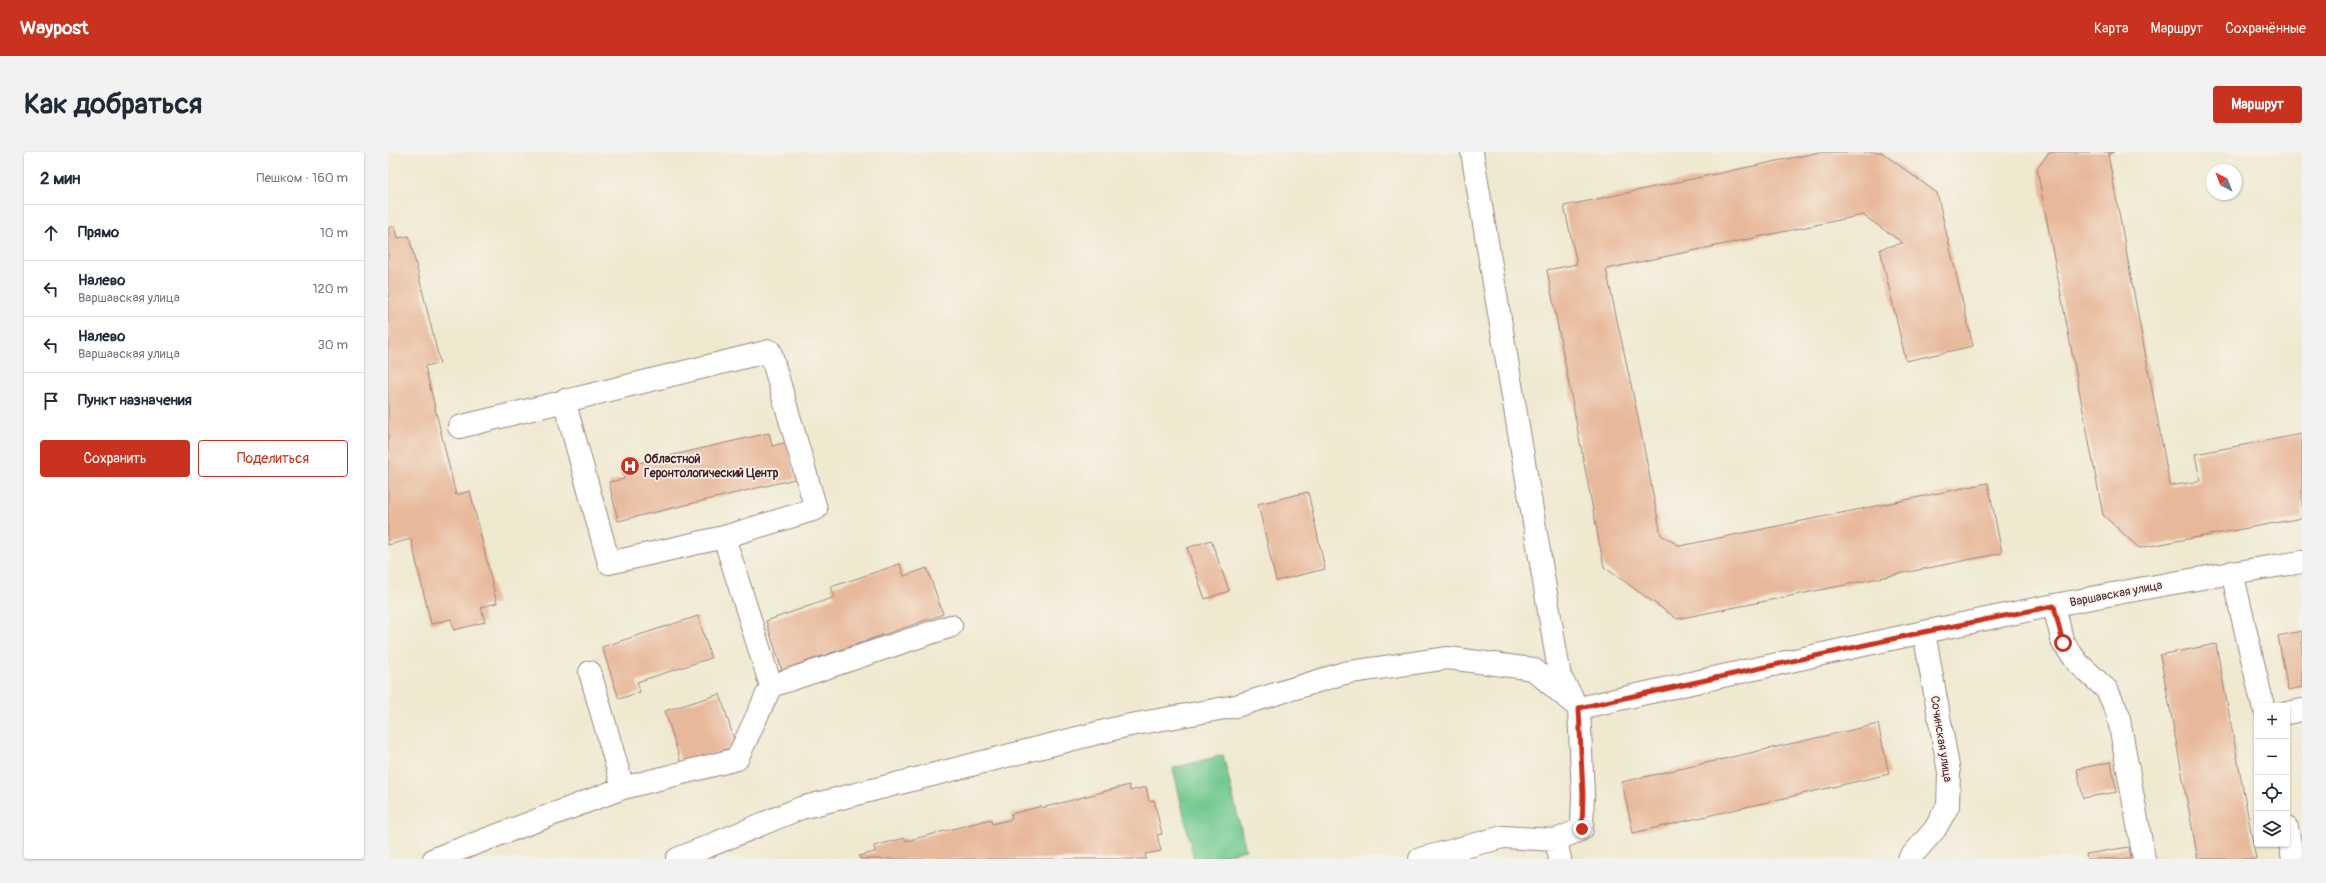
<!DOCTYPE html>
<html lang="ru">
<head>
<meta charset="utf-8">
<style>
	body { margin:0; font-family:Pangolin,sans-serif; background:#f2f2f3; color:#1f2937 }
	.controls { position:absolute; right:12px; bottom:12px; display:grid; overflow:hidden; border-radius:4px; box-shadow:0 1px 3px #0004 }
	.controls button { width:36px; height:36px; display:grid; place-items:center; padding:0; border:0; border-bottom:1px solid #e0e1e3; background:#fff; color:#1f2937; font:20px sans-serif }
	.compass { position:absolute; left:1818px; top:12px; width:36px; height:36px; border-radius:50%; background:#fff; box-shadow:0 1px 3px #0004; rotate:318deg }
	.stop { position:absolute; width:12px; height:12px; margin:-9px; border:3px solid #c8321e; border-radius:50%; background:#fff }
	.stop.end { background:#c8321e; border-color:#fff; box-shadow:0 1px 4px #0008 }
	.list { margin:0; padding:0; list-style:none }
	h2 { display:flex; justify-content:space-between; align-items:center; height:52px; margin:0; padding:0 16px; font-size:17px }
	h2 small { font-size:13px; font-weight:400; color:#747a83 }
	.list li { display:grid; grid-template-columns:26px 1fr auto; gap:12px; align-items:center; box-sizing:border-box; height:56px; padding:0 16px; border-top:1px solid #e0e1e3 }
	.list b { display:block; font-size:15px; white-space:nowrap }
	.list p { margin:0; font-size:13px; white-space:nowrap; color:#747a83 }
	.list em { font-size:13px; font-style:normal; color:#747a83 }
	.actions { display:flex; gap:8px; padding:12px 16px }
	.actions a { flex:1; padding:9px 0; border:1px solid #c8321e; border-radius:4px; text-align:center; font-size:14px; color:#c8321e }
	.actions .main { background:#c8321e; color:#fff }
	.icon { flex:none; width:22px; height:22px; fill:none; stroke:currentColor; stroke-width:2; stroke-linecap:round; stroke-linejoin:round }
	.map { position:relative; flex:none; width:1914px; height:707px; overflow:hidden; border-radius:4px }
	header { display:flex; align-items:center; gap:24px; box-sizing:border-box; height:56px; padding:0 20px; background:#c8321e; color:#fff }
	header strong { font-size:19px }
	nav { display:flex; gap:22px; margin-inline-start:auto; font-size:14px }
	.intro { display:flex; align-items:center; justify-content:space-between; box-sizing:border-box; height:96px; padding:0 24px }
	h1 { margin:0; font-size:28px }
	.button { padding:10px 18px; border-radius:4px; background:#c8321e; color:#fff; font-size:14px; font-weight:700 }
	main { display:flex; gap:24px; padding:0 24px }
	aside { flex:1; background:#fff; border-radius:4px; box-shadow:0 1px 3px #0004 }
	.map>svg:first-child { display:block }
</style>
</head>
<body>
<header>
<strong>Waypost</strong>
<nav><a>Карта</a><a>Маршрут</a><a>Сохранённые</a></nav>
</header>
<div class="intro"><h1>Как добраться</h1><a class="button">Маршрут</a></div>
<main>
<aside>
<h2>2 мин<small>Пешком · 160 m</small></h2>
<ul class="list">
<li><svg class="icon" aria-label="ahead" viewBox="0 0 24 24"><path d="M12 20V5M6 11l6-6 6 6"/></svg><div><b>Прямо</b></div><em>10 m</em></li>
<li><svg class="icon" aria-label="left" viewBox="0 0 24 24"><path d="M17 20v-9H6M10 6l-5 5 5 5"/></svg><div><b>Налево</b><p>Варшавская улица</p></div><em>120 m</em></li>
<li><svg class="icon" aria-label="left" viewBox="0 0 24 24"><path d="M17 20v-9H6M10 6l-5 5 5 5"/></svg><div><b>Налево</b><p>Варшавская улица</p></div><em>30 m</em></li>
<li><svg class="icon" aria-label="arrive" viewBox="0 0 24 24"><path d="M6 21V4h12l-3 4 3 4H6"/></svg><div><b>Пункт назначения</b></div></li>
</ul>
<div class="actions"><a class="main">Сохранить</a><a>Поделиться</a></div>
</aside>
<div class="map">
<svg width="1914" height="707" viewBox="0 0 1914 707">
	<rect width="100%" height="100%" fill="#f7f3e8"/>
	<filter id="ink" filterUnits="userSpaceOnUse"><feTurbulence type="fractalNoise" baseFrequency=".025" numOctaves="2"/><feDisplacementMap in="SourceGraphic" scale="8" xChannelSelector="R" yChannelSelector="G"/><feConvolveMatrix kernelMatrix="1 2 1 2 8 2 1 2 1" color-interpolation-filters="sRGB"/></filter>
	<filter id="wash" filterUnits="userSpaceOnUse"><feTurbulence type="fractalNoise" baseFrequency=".012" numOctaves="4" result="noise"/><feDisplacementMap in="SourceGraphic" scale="16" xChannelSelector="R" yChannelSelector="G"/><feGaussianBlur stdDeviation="0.9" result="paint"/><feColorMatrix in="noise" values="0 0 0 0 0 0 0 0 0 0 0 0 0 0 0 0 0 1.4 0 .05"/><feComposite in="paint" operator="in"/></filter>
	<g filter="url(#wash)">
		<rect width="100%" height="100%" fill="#efe9d0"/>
		<path fill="#6ec88f" stroke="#5c745d" d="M835 603 858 698 819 707H806L785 616Z"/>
		<g id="blocks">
			<path fill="#e8b89a" d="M1432 0H1493L1549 41 1585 194 1518 209 1492 97 1515 91 1475 63 1218 117 1250 265 1273 383 1292 394 1600 331 1614 401 1289 467 1216 415 1159 118 1189 112 1176 54Z
				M1661 0H1726L1720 2 1782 334 1812 329 1807 302 1914 282V366L1751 396 1715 363 1649 17Z
				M7 74 10 86 21 84 52 211 37 214 68 343 82 339 109 451 93 455 97 470 66 478 63 467 43 472 23 387 0 393V76Z
				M381 281 384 294 399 290 407 327 230 369 221 330 236 327 233 315Z
				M920 340 937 417 888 429 870 352Z
				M823 388 841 439 817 447 799 396Z
				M512 412 516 424 539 416 555 462 394 518 378 469 447 445 443 435Z
				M310 464 323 506 249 530 252 540 231 547 214 495Z
				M1914 479V535L1900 538 1890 484Z
				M1828 492 1839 551 1868 707H1810L1772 503Z
				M332 542 348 594 293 611 277 559Z
				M1490 572 1501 622 1245 681 1234 630Z
				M1723 610 1729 640 1695 646 1689 617Z
				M741 633 742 639 758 635 761 649 766 648 774 682 769 683 773 699 757 702 758 707H472L471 704 487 700 486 694 517 686 518 689 603 667 604 672 624 667 623 662 654 654V656Z
				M1741 695 1743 707H1699L1698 702Z"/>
		</g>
	</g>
	<g filter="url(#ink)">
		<use href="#blocks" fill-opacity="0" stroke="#9c847e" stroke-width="1"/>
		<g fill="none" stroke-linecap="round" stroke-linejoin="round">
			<defs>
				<path id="minor" d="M1084 0 1172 525 1184 545
					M176 248 221 411 336 385
					M71 275 382 199 428 357 336 385 383 534
					M1844 420 1875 554
					M1666 454 1675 491 1690 511 1719 538 1730 562 1756 707
					M202 520 235 636
					M1899 561 1914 558
					M1899 676 1905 707
					M1168 688 1172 707
					M46 707 235 636 349 607 383 534 563 474
					M289 707 413 656 737 574 848 554 956 521 1060 506 1145 517 1191 556
					M1032 707 1115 685 1168 688 1194 677 1195 643 1191 556C1431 503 1671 446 1914 410
					M1521 707 1547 677 1560 654 1561 620 1536 480"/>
			</defs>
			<use href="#minor" stroke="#9c847e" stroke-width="24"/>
			<use href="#minor" stroke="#fff" stroke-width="22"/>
		</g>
	</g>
	<g fill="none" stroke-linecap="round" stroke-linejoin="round" filter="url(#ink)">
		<path stroke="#c8321e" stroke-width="5" d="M1194 677 1195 643 1191 556 1536 480 1666 454 1675 491"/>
	</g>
	<defs>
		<symbol id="hospital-disc" viewBox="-11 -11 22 22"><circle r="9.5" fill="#c8321e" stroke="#f7f3e8"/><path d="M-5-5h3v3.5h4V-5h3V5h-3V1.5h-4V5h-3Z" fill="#fff"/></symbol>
	</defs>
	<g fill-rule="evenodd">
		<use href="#hospital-disc" x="231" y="303" width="22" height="22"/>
	</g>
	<g text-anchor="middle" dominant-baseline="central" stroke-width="3.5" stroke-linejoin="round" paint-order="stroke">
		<g font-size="12" font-weight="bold" fill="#4a1f2b" stroke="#f7f3e8" text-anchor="start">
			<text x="256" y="307">Областной<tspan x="256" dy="14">Геронтологический Центр</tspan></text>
		</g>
		<g font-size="12" fill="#4a1f2b" stroke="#f7f3e8">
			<text transform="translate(1728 442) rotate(-11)">Варшавская улица</text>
			<text transform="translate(1553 587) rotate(81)">Сочинская улица</text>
		</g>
	</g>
</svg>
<div class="controls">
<button>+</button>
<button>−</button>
<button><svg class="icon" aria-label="locate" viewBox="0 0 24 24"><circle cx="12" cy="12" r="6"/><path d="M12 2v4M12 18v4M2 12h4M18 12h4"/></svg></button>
<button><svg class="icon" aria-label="layers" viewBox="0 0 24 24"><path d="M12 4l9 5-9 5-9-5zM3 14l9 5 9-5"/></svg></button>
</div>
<svg class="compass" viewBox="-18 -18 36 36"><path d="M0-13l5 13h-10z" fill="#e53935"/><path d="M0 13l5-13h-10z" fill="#747a83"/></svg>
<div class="stop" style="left:1675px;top:491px"></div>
<div class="stop end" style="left:1194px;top:677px"></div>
</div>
</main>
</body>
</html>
